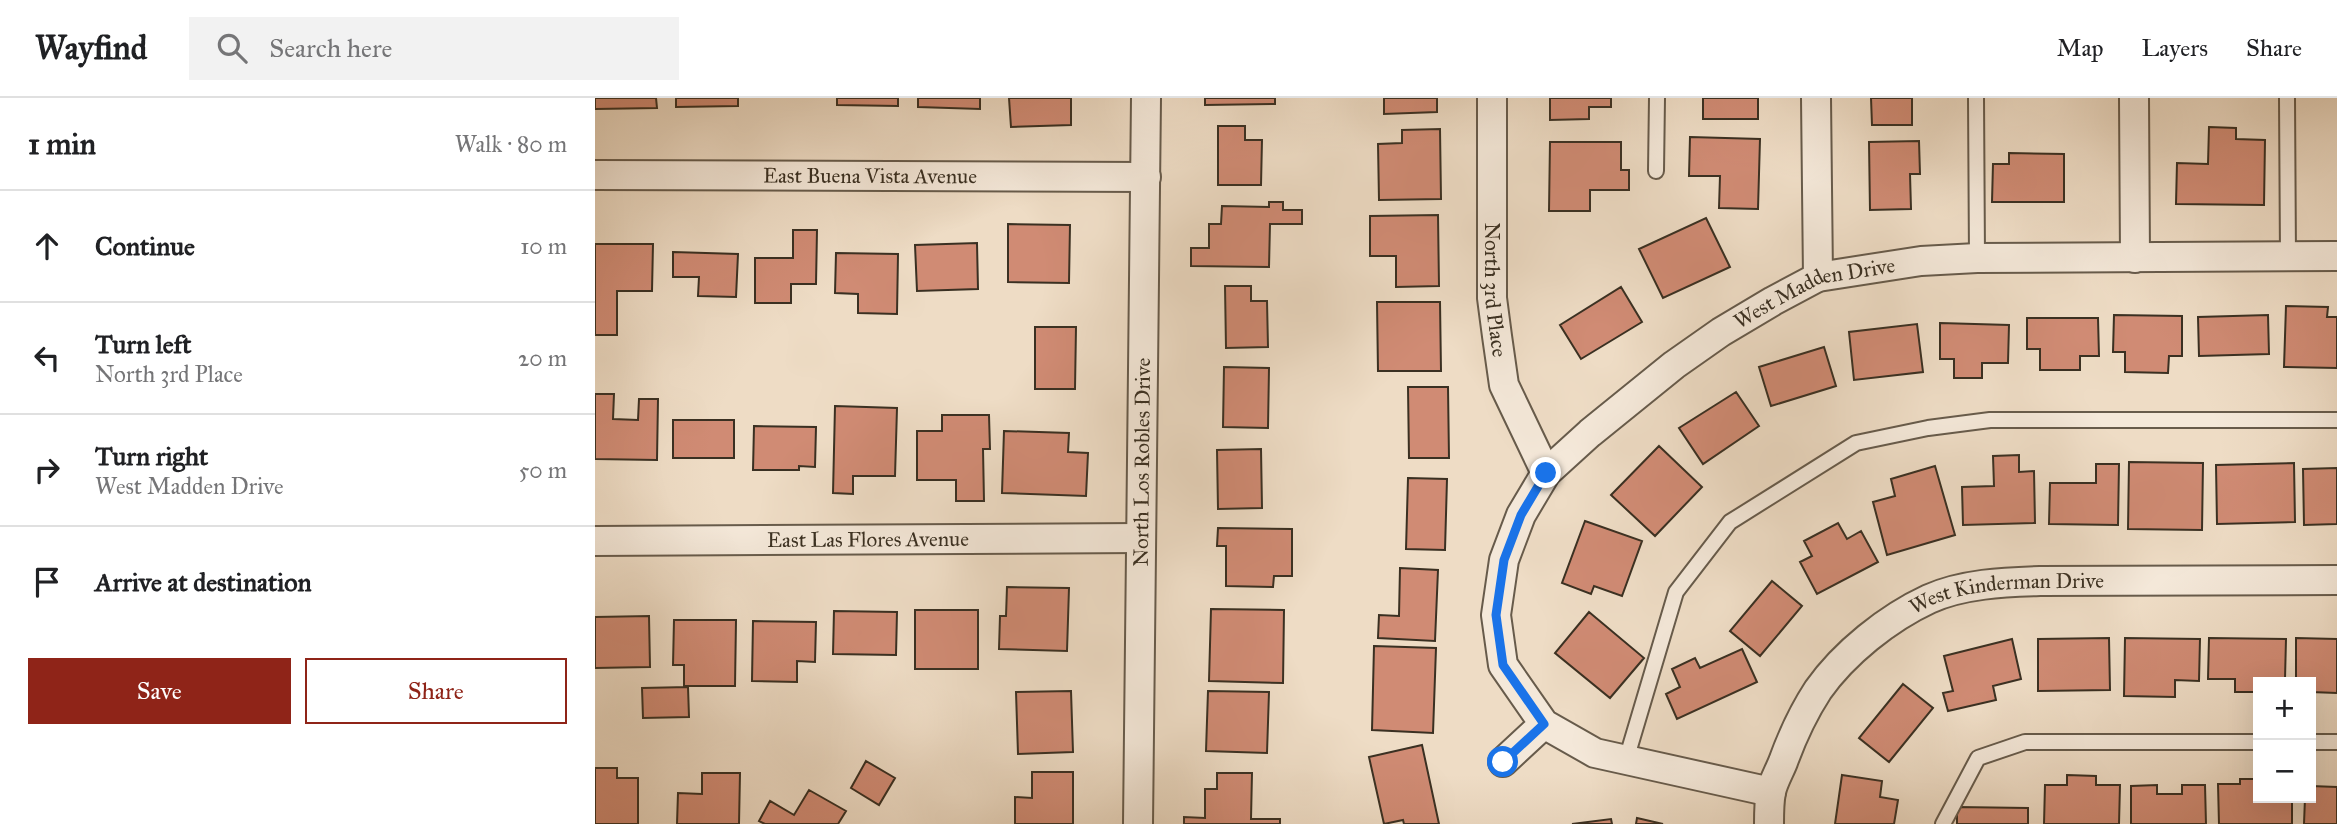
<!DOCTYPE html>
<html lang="en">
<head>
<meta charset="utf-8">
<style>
	body { margin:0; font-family:"IM FELL Great Primer",serif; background:#f2f2f2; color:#202124 }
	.controls { position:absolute; right:21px; bottom:21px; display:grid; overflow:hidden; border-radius:0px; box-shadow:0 7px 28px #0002 }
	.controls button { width:63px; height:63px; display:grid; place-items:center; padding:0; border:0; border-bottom:2px solid #e0e0e0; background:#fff; color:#202124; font:35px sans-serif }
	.stop { position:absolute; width:21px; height:21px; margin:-16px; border:5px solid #1a73e8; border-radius:50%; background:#fff }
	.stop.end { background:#1a73e8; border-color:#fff; box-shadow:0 2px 7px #0008 }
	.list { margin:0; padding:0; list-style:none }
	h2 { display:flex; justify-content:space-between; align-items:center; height:91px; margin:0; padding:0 28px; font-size:30px }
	h2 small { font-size:23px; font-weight:400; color:#757577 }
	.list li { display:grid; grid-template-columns:46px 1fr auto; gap:21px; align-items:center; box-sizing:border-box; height:112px; padding:0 28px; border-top:2px solid #e0e0e0 }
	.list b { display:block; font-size:26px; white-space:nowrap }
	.list p { margin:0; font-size:23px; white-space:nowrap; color:#757577 }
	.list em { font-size:23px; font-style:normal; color:#757577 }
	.actions { display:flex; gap:14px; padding:21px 28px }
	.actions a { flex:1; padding:16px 0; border:2px solid #8f2418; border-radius:0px; text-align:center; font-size:24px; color:#8f2418 }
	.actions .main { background:#8f2418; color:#fff }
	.icon { flex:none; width:38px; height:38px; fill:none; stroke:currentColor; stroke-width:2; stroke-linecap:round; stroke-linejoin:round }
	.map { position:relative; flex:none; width:1742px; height:726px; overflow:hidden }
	header { display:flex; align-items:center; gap:42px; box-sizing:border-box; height:98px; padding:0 35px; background:#fff; border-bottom:2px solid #e0e0e0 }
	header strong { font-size:33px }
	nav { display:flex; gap:38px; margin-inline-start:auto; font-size:24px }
	.search { width:490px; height:63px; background:#f2f2f2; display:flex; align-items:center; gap:18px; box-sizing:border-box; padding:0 24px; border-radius:0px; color:#757577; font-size:26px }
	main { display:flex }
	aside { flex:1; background:#fff }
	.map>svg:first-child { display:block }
</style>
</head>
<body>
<header>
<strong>Wayfind</strong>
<div class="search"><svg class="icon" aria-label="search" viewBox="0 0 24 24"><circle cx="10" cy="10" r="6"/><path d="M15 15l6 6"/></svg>Search here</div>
<nav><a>Map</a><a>Layers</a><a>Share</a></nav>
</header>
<main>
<aside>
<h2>1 min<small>Walk · 80 m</small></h2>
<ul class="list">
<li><svg class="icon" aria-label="ahead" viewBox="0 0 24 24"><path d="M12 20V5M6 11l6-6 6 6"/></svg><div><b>Continue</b></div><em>10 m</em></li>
<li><svg class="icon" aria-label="left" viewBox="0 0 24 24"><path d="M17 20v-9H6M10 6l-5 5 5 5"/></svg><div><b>Turn left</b><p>North 3rd Place</p></div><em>20 m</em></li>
<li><svg class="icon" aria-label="right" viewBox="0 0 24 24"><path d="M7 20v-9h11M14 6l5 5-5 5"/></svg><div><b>Turn right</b><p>West Madden Drive</p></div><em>50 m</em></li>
<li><svg class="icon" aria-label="arrive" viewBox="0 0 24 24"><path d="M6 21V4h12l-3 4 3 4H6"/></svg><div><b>Arrive at destination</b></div></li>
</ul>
<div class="actions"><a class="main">Save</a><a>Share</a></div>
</aside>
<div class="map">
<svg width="1742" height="726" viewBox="0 0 1742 726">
	<rect width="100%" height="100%" fill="#eedcc5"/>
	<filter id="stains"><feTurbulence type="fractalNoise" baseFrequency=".00286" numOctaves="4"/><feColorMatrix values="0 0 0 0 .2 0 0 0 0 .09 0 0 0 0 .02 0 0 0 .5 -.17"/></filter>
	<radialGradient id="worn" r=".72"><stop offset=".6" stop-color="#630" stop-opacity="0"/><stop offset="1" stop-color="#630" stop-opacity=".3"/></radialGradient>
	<path fill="#d08b74" stroke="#3a3022" stroke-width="2" d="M0 0H61L62 10 0 11Z
		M81 0H143V8L81 9Z
		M242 0H303V8L242 7Z
		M323 0H385V11L323 9Z
		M414 0H476V27L416 29Z
		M610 0H680V6L610 7Z
		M789 0H842V14L789 16Z
		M955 0H1016V9H994V21L955 22Z
		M1108 0H1163V21H1108Z
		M1276 0H1317V27H1277Z
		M623 28H650V42H667L666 87H623Z
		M1614 29 1641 30V41L1670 42 1669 107 1581 106 1582 65 1613 66Z
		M845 31 846 101 784 102 783 46 807 45V32Z
		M1095 39 1165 41 1163 111 1124 110 1125 78H1094Z
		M1324 43 1325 76H1315L1316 111 1275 112 1274 44Z
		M955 44H1026V72H1034V92H995V113H954Z
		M1414 55 1469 56V104H1397L1398 66H1414Z
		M674 104H688V112H707V126H675L674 169 596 168V150H614V126H626L627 108 674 109Z
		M843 117 844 188 801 189V158H775V118Z
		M1111 120 1135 169 1068 200 1044 151Z
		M413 126 475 127 474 185 413 184Z
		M198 132H222L221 186H196V205H160V160H198Z
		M382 145 383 191 322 193 320 147Z
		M0 146H58L57 193H22V237H0Z
		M78 154 143 156 141 199 103 198 104 179H78Z
		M241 155 303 156 302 216 263 215V196L240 195Z
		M630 188H656V203H672L673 249 631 250Z
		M1026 189 1047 224 986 261 965 227Z
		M782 204H845L846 273H783Z
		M1691 208 1733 209 1732 219H1742V270L1689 269Z
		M1519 217 1587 218V258H1574L1573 275 1530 274V254H1518Z
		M1673 217 1674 256 1604 258 1603 219Z
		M1432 220H1503L1504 258H1485V272H1445V251H1432Z
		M1345 225 1414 227 1413 265H1387V280H1359V261H1345Z
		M1322 226 1328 274 1259 282 1254 234Z
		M440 229H481L480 291H440Z
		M1229 249 1241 288 1176 308 1164 269Z
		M629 269 674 270 673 330 628 329Z
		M813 289H853L854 360H814Z
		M1141 294 1164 328 1108 366 1084 330Z
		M0 296H19L18 321 43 322 44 301H63L62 362 0 361Z
		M240 308 302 310 300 378H258V396L238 395Z
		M347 317H394L395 351H388L389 403H361V382H322V333H347Z
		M78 322H139V360H78Z
		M159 328 221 329 220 369 204 368V372H158Z
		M409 333 474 335 473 354 493 355 491 398 407 395Z
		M1064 348 1107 389 1060 438 1016 397Z
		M666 351 667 410 623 411 622 352Z
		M1424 357V374L1439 373 1440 425 1368 427 1367 389 1399 388 1398 358Z
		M1534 364 1608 365 1607 432 1533 431Z
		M1699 365 1700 424 1622 426 1621 367Z
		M1501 366H1524L1523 427 1454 426 1455 385H1501Z
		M1340 368 1360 437 1292 457 1278 404 1300 398 1296 381Z
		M1742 370V426L1709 427 1708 371Z
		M813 380 852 381 850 452 811 451Z
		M990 423 1047 443 1027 498 999 488 996 496 967 485Z
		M1243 425 1252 441 1266 433 1283 464 1222 496 1205 464 1217 458 1209 443Z
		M623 430 697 431V478H679L678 489 631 488V448H622Z
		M805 470 843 472 840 543 783 540 784 517 804 518Z
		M1177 483 1207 508 1165 558 1135 533Z
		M412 489 474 490 472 553 404 551 405 518H411Z
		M616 511 689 512 688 585 614 583Z
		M320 512H383V571H320Z
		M239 513 302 514 301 557 238 556Z
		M994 514 1049 560 1015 600 960 555Z
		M54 518 55 569 0 570V519Z
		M79 522H141L140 588H89V567H78Z
		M158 523 221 524 220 564 202 563V584L157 583Z
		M1514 540 1515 592 1443 593V541Z
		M1530 540 1605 541 1604 583 1580 582V599L1529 598Z
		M1614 540 1691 541 1690 581H1666V584H1663V594H1640V581H1613Z
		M1701 540 1742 541V595L1716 594V584H1701Z
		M1417 541 1426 581 1398 588 1401 602 1353 613 1348 595 1358 593 1349 558Z
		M779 548 841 550 838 635 777 632Z
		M1147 551 1162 584 1082 621 1071 596 1085 589 1077 571 1100 560 1105 570Z
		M1308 586 1338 610 1294 664 1264 640Z
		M93 589 94 619 48 620 47 590Z
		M476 593 478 654 423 656 421 594Z
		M613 593 674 594 672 655 611 653Z
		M827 647 844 726H809L808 722 789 726 774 659Z
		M271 663 300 680 284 707 256 690Z
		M0 670H22V680H43V726H0Z
		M437 674H478V726H420V699L437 700Z
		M107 675H145L144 726H82L83 695 107 696Z
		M622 675H657L656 721H685V726H589V719L610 720V691H622Z
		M1247 677 1287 683 1285 699 1303 702 1299 726H1240Z
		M1472 677 1501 678V687H1525L1524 726H1449L1450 687H1472Z
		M1645 681H1663V700H1697V726H1624L1623 686H1645Z
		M1562 687V696H1587V687H1610L1611 726H1536V688Z
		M1716 688 1742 689V726H1709L1710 700H1716Z
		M214 692 251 713 243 726H170L164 723 175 703 199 717Z
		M1362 709 1433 710V726H1362Z
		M1042 720 1068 726H1041Z
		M1016 721 1017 726H977Z"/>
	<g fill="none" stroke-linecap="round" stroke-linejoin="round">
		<defs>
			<path id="service" d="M1381 0 1382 160
				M1692 0 1693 158
				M1061 73 1062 0
				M1716 644H1742
				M1031 662 1081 494 1135 424 1261 345 1333 330 1395 322H1742
				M1348 726 1383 660 1430 644H1663"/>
			<g id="minor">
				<path id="s1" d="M897 0V200L902 238 909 287 951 375"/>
				<path d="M1221 0 1223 179"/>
				<path d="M1539 0 1540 160"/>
				<path id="s2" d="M0 77 551 79"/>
				<path id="s3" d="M0 443 545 440"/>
				<path d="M908 664 949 626"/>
				<path id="s4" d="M1176 694 1000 655 949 626 908 567 901 517 909 462 926 417 951 375 995 335 1079 267 1126 234 1178 203 1223 179 1326 163 1382 160 1742 158"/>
				<path id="s5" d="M543 726 551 0"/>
				<path id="s6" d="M1174 726C1174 716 1174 704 1176 694 1178 684 1184 674 1188 664 1197 639 1208 615 1223 592 1249 555 1293 520 1334 501 1367 486 1409 484 1445 483L1742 482"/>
			</g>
		</defs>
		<use href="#service" stroke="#675b4b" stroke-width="18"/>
		<use href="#minor" stroke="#675b4b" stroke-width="32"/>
		<use href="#service" stroke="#f4e8d9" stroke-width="14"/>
		<use href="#minor" stroke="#f4e8d9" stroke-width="28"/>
	</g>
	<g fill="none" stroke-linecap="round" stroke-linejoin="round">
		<path stroke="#1a73e8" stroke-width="9" d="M908 664 949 626 908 567 901 517 909 462 926 417 951 375"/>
	</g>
	<g text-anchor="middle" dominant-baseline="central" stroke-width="5" stroke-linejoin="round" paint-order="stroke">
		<g font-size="21" fill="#3a3022" stroke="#f4e8d9">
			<text stroke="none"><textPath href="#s2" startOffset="275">East Buena Vista Avenue</textPath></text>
			<text stroke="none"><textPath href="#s1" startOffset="192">North 3rd Place</textPath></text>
			<text stroke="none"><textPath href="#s4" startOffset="842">West Madden Drive</textPath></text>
			<text stroke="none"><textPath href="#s5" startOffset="362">North Los Robles Drive</textPath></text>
			<text stroke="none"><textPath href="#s3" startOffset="273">East Las Flores Avenue</textPath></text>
			<text stroke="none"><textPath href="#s6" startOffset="368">West Kinderman Drive</textPath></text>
		</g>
	</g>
	<rect width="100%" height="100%" filter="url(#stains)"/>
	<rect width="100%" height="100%" fill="url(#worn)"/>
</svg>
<div class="controls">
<button>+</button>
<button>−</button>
</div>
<div class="stop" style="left:908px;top:664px"></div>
<div class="stop end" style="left:951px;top:375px"></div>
</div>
</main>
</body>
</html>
